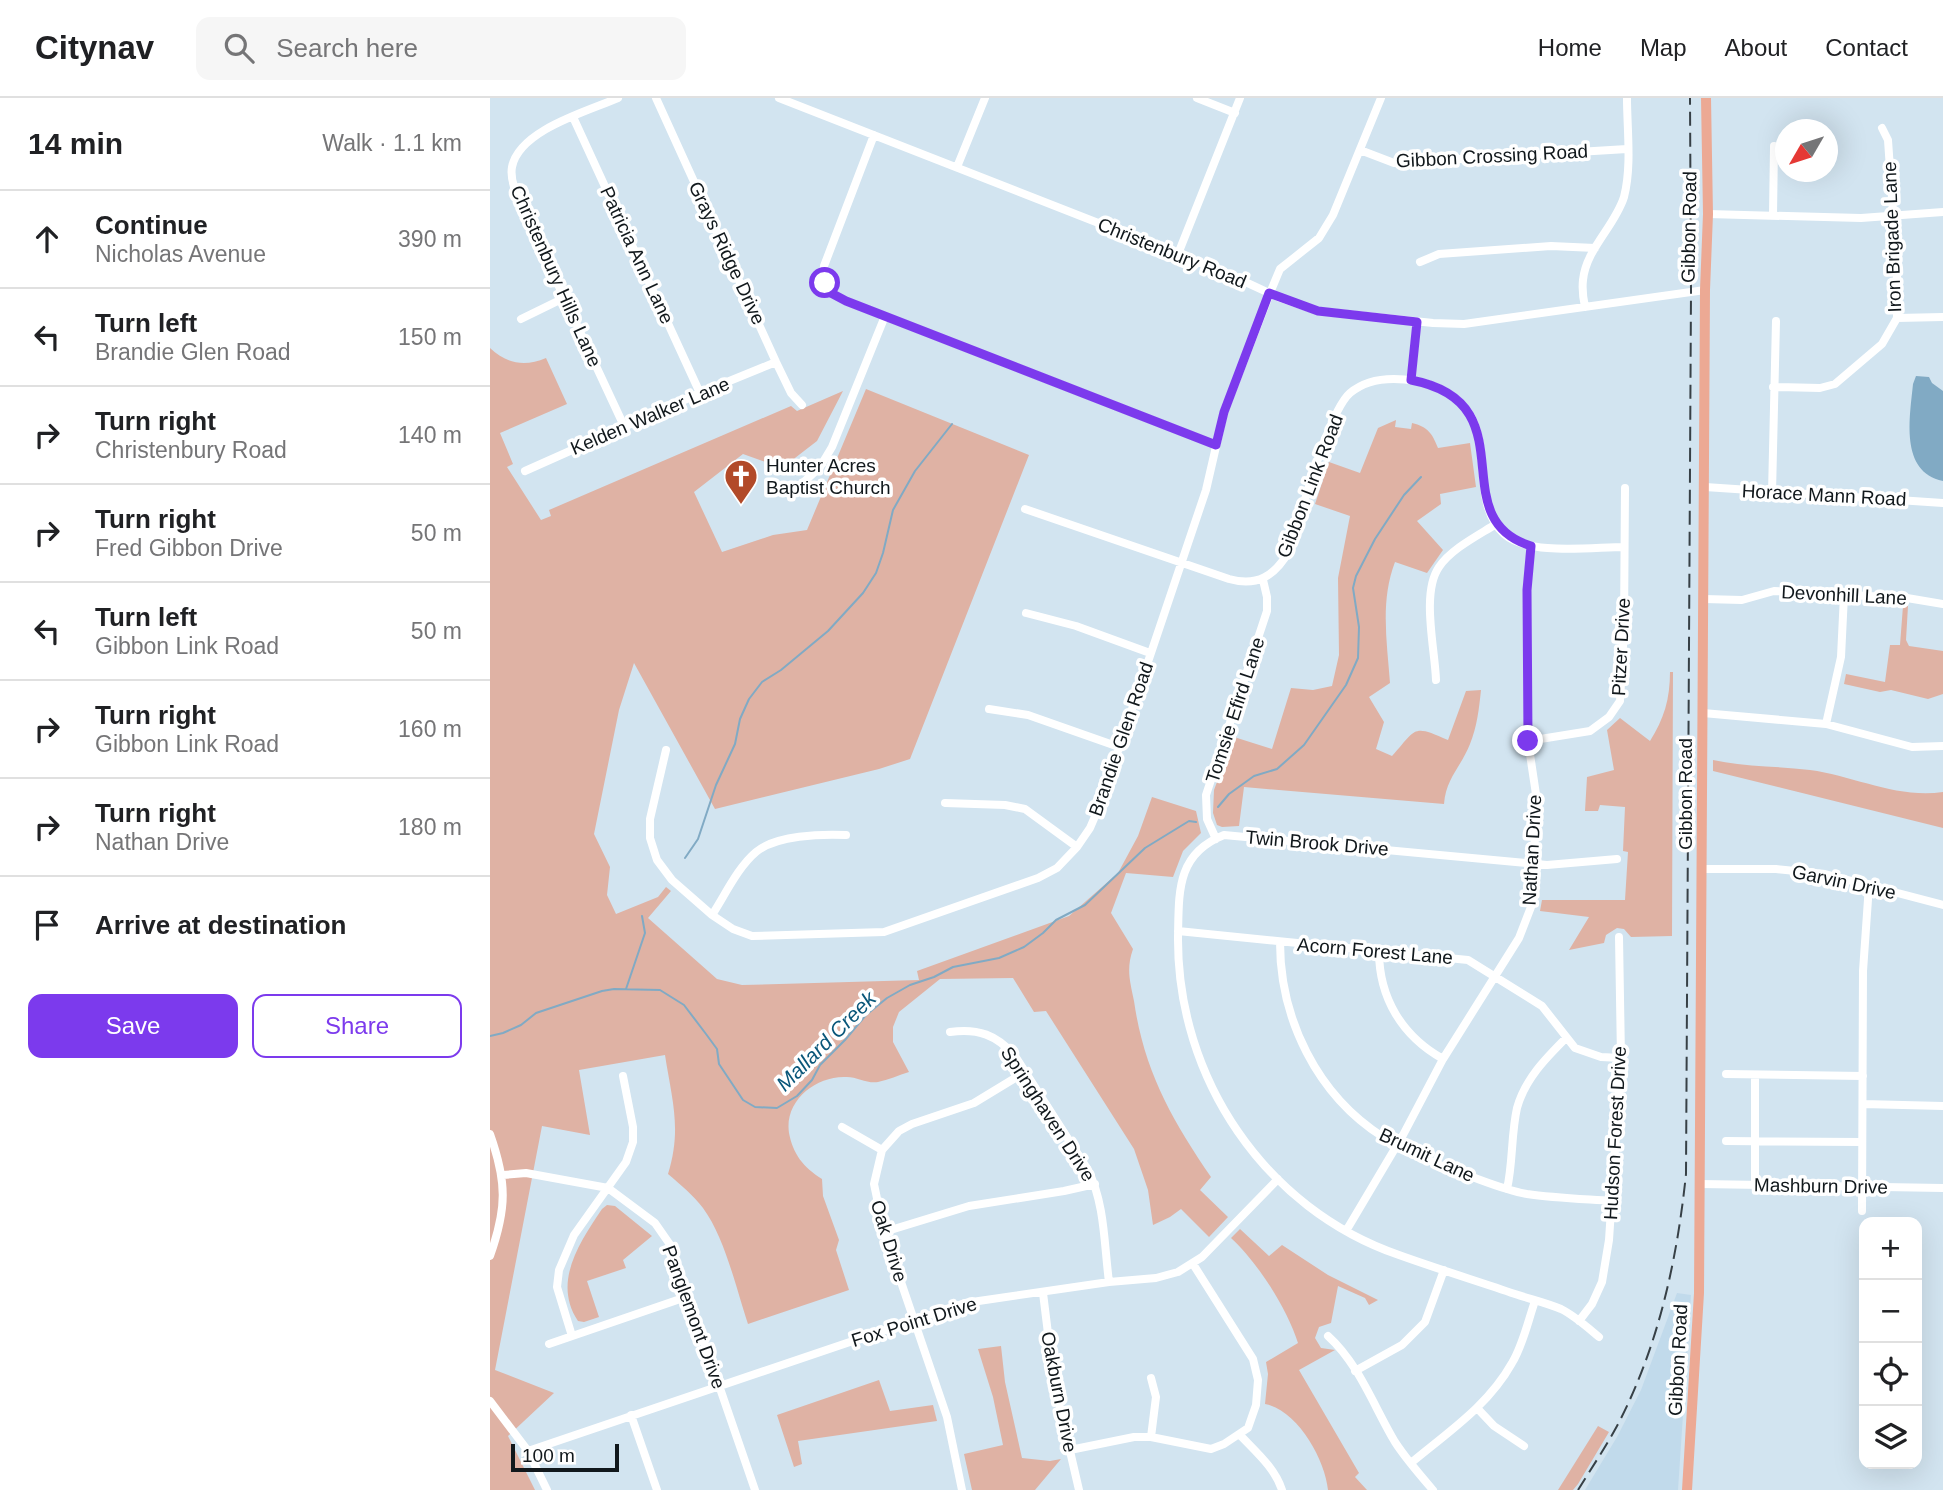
<!DOCTYPE html>
<html lang="en">
<head>
<meta charset="utf-8">
<style>
	body { margin:0; font-family:Arial,sans-serif; background:#f6f6f6; color:#202124 }
	.controls { position:absolute; right:21px; bottom:21px; display:grid; overflow:hidden; border-radius:14px; box-shadow:0 7px 28px #0002 }
	.controls button { width:63px; height:63px; display:grid; place-items:center; padding:0; border:0; border-bottom:2px solid #e0e0e0; background:#fff; color:#202124; font:35px sans-serif }
	.compass { position:absolute; left:1285px; top:21px; width:63px; height:63px; border-radius:50%; background:#fff; box-shadow:0 7px 28px #0002; rotate:231deg }
	.scale { position:absolute; left:21px; bottom:18px; width:108px; box-sizing:border-box; padding-left:7px; border:4px solid #11181c; border-top:0; font-size:19px; line-height:24px; white-space:nowrap; color:#11181c; -webkit-text-stroke:5px #fff; paint-order:stroke }
	.stop { position:absolute; width:21px; height:21px; margin:-16px; border:5px solid #7c3aed; border-radius:50%; background:#fff }
	.stop.end { background:#7c3aed; border-color:#fff; box-shadow:0 2px 7px #0008 }
	.list { margin:0; padding:0; list-style:none }
	h2 { display:flex; justify-content:space-between; align-items:center; height:91px; margin:0; padding:0 28px; font-size:30px }
	h2 small { font-size:23px; font-weight:400; color:#757577 }
	.list li { display:grid; grid-template-columns:46px 1fr auto; gap:21px; align-items:center; box-sizing:border-box; height:98px; padding:0 28px; border-top:2px solid #e0e0e0 }
	.list b { display:block; font-size:26px; white-space:nowrap }
	.list p { margin:0; font-size:23px; white-space:nowrap; color:#757577 }
	.list em { font-size:23px; font-style:normal; color:#757577 }
	.actions { display:flex; gap:14px; padding:21px 28px }
	.actions a { flex:1; padding:16px 0; border:2px solid #7c3aed; border-radius:14px; text-align:center; font-size:24px; color:#7c3aed }
	.actions .main { background:#7c3aed; color:#fff }
	.icon { flex:none; width:38px; height:38px; fill:none; stroke:currentColor; stroke-width:2; stroke-linecap:round; stroke-linejoin:round }
	.map { position:relative; flex:none; width:1453px; height:1392px; overflow:hidden }
	header { display:flex; align-items:center; gap:42px; box-sizing:border-box; height:98px; padding:0 35px; background:#fff; border-bottom:2px solid #e0e0e0 }
	header strong { font-size:33px }
	nav { display:flex; gap:38px; margin-inline-start:auto; font-size:24px }
	.search { width:490px; height:63px; background:#f6f6f6; display:flex; align-items:center; gap:18px; box-sizing:border-box; padding:0 24px; border-radius:14px; color:#757577; font-size:26px }
	main { display:flex }
	aside { flex:1; background:#fff }
	.map>svg:first-child { display:block }
</style>
</head>
<body>
<header>
<strong>Citynav</strong>
<div class="search"><svg class="icon" aria-label="search" viewBox="0 0 24 24"><circle cx="10" cy="10" r="6"/><path d="M15 15l6 6"/></svg>Search here</div>
<nav><a>Home</a><a>Map</a><a>About</a><a>Contact</a></nav>
</header>
<main>
<aside>
<h2>14 min<small>Walk · 1.1 km</small></h2>
<ul class="list">
<li><svg class="icon" aria-label="ahead" viewBox="0 0 24 24"><path d="M12 20V5M6 11l6-6 6 6"/></svg><div><b>Continue</b><p>Nicholas Avenue</p></div><em>390 m</em></li>
<li><svg class="icon" aria-label="left" viewBox="0 0 24 24"><path d="M17 20v-9H6M10 6l-5 5 5 5"/></svg><div><b>Turn left</b><p>Brandie Glen Road</p></div><em>150 m</em></li>
<li><svg class="icon" aria-label="right" viewBox="0 0 24 24"><path d="M7 20v-9h11M14 6l5 5-5 5"/></svg><div><b>Turn right</b><p>Christenbury Road</p></div><em>140 m</em></li>
<li><svg class="icon" aria-label="right" viewBox="0 0 24 24"><path d="M7 20v-9h11M14 6l5 5-5 5"/></svg><div><b>Turn right</b><p>Fred Gibbon Drive</p></div><em>50 m</em></li>
<li><svg class="icon" aria-label="left" viewBox="0 0 24 24"><path d="M17 20v-9H6M10 6l-5 5 5 5"/></svg><div><b>Turn left</b><p>Gibbon Link Road</p></div><em>50 m</em></li>
<li><svg class="icon" aria-label="right" viewBox="0 0 24 24"><path d="M7 20v-9h11M14 6l5 5-5 5"/></svg><div><b>Turn right</b><p>Gibbon Link Road</p></div><em>160 m</em></li>
<li><svg class="icon" aria-label="right" viewBox="0 0 24 24"><path d="M7 20v-9h11M14 6l5 5-5 5"/></svg><div><b>Turn right</b><p>Nathan Drive</p></div><em>180 m</em></li>
<li><svg class="icon" aria-label="arrive" viewBox="0 0 24 24"><path d="M6 21V4h12l-3 4 3 4H6"/></svg><div><b>Arrive at destination</b></div></li>
</ul>
<div class="actions"><a class="main">Save</a><a>Share</a></div>
</aside>
<div class="map">
<svg width="1453" height="1392" viewBox="0 0 1453 1392">
	<rect width="100%" height="100%" fill="#d2e4f0"/>
	<path fill="#c1daeb" d="M1187 1195 1201 1197 1188 1392H1095L1127 1339 1151 1292Z"/>
	<path fill="#dfb2a4" d="M0 250C17 266 35 269 56 260L77 306 10 335 23 366 17 369 51 422 61 418 59 412 301 308 307 313 353 293 327 343 292 370 253 356 204 394 232 454 283 437 317 432 376 291 539 357 420 661 389 671 225 711 144 565 129 612 104 736 120 769 117 797 126 816 168 799 176 789 181 793 158 820 227 881 252 887 429 882 427 873 579 818 628 775 648 738 662 699 706 713 711 735 693 753 683 779 636 775 621 815 643 851C636 871 640 883 644 903 654 973 682 1022 721 1079L710 1092 738 1119 719 1139 691 1111 680 1119 663 1127 658 1092 644 1051 556 913 544 914 523 880 450 881 409 914 403 929V944L419 974C409 977 398 982 388 984 378 986 367 979 357 979 327 977 294 1002 299 1035 303 1056 313 1069 332 1081L333 1098 349 1142 346 1152 359 1192 258 1226C246 1190 235 1140 213 1110 203 1097 191 1087 178 1076 192 1031 182 1002 175 957L89 972 100 1037 52 1028 5 1272 64 1295 18 1338 45 1392H0Z
		M906 322 905 329 921 331 922 325C938 329 942 335 948 350L980 345 986 389 950 396 951 406 927 423 953 452 937 475 905 464C890 503 897 544 900 585L879 599 894 624 886 651 902 658C927 630 922 626 958 642L976 593 991 592C989 611 987 629 980 646 971 669 956 680 954 706L754 689 749 728 732 729 727 727 723 715 724 692 744 639 782 651 801 590 823 592 842 588 849 557 848 480 860 418 825 406 839 364 870 375 888 330Z
		M1413 508H1418L1416 542 1419 548 1453 553V596L1438 601 1401 592 1390 594 1354 586 1356 576 1395 584 1400 547H1410Z
		M1180 574H1183L1182 838 1141 839 1134 831 1127 830 1116 837 1114 845 1079 852 1099 819 1050 813 1052 802H1135L1138 754 1133 753 1135 709 1110 707 1108 713H1095L1097 679 1124 672 1117 632 1130 620 1160 643C1174 621 1180 601 1180 574Z
		M1223 662C1255 669 1288 668 1320 672 1364 678 1408 701 1453 694V730L1223 673Z
		M117 1107 125 1108 162 1138 133 1162 136 1170 97 1183 109 1219 94 1224 88 1223C62 1184 90 1144 112 1111Z
		M750 1131 779 1158 792 1147 838 1177 888 1202 879 1207 875 1200 848 1188 841 1225 829 1229 825 1240 831 1250 845 1252 809 1272 869 1375 865 1379 877 1392H838C835 1361 807 1312 775 1306L778 1276 776 1264 808 1245C797 1210 768 1165 741 1140Z
		M511 1248 515 1284 532 1360 560 1363 571 1361 545 1392H482L474 1356 513 1347 503 1299 488 1251Z
		M389 1282 400 1313 443 1307 447 1323 308 1343 312 1366 304 1369 287 1317Z
		M1108 1328 1119 1334 1088 1386 1083 1392H1068Z"/>
	<path fill="#81aac4" d="M1426 278 1439 279 1442 285 1453 293V383C1409 374 1420 318 1423 286Z"/>
	<g fill="none" stroke-linecap="round" stroke-linejoin="round">
		<path stroke="#81aac4" stroke-width="2" d="M728 709 739 696 764 678 787 671 814 647 856 587 868 560 869 529 863 490 866 478 885 441 914 397 931 379
			M195 760 208 741 226 687 245 646 250 621 259 601 272 584 291 572 338 533 373 495 386 475 393 455 403 412 425 373 462 326
			M136 891 155 835 152 818
			M0 938 13 935 31 927 46 915 112 893 124 891 170 892 194 907 216 936 227 951 229 966 253 1002 265 1009 287 1010 307 998 322 982 330 967 355 942 376 917 397 900 420 887 444 879 463 869 509 860 534 849 553 835 566 822 595 807 655 750 699 723 706 724"/>
		<path stroke="#fff" stroke-width="8" d="M128 0C98 13 29 32 22 69 19 85 31 105 37 120L134 328
			M166 0 286 264 301 295 312 307
			M289 0 736 175 790 200 828 213 943 225 974 226 1215 192
			M707 0 745 15
			M83 19 210 295
			M384 37 334 168C331 187 340 196 356 203L726 347
			M870 52 904 65 1137 51
			M467 69 495 0
			M1218 116 1371 120 1453 114
			M1283 117 1284 48
			M688 156 750 0
			M930 164 949 156 1061 148 1105 150
			M1095 209C1093 200 1092 191 1093 182 1096 151 1125 128 1134 99 1142 68 1137 31 1137 0
			M1407 220 1453 219
			M31 221 74 200
			M921 282 927 224
			M1283 289 1330 290 1345 286 1392 246 1407 220V173L1398 42 1392 30
			M35 373 210 295 286 264
			M1215 389 1453 405
			M302 395 330 369 342 349 395 218
			M1282 395 1286 223
			M535 411 739 481C767 489 785 478 799 453 810 420 838 314 860 295 879 279 903 279 926 283 949 288 970 298 982 320 1000 355 983 408 1014 436 1039 458 1102 449 1134 449
			M1214 501 1252 502 1284 493 1417 500 1453 506
			M536 515 586 528 660 555
			M946 582C945 551 931 495 949 469 961 451 987 438 1006 426
			M499 611 538 617 629 649
			M1213 615 1336 626 1422 649 1453 648
			M1336 626 1351 559 1354 497
			M1038 643 1100 633 1119 619 1130 603 1134 530 1135 390
			M176 652 160 721V740L167 762 182 782 222 817 243 831 262 838 394 834 548 780 567 770 587 749 600 730 609 709 716 392 734 314 780 195 790 171 829 140 843 117 891 0
			M455 705 515 707 535 711 587 749
			M726 741 717 721 716 697 777 513V499L773 482
			M1212 771H1286L1335 776 1453 807
			M222 817C235 797 248 769 266 754 286 737 331 736 356 737
			M688 833 978 862 1052 908 1085 950 1111 959 1131 960
			M790 844C790 921 827 997 893 1039 917 1054 944 1065 971 1075 992 1082 1014 1092 1037 1096 1064 1100 1094 1101 1122 1103
			M889 853C889 900 912 938 953 961
			M460 934C488 930 507 937 525 958L598 1072C615 1106 614 1146 619 1184
			M1236 976 1373 978
			M1373 1006 1453 1008
			M352 1029 392 1052
			M0 1036C17 1084 17 1110 0 1158
			M1236 1043 1372 1044
			M13 1077 36 1075 118 1090 165 1125 181 1148 265 1392
			M1210 1086 1453 1090
			M1265 1088V977
			M1017 1091C1023 1065 1021 1037 1027 1010 1035 981 1056 960 1076 940
			M1372 1113 1373 873 1379 787
			M856 1133 913 1037 953 961 1029 840 1041 809 1047 703 1038 643 1037 492 1041 448
			M394 1134 479 1108 574 1093 605 1086
			M553 1195 564 1284 589 1392
			M1089 1223 1102 1206 1112 1184 1119 1142 1131 960 1129 839
			M82 1238 67 1189 69 1172 84 1137 136 1064 143 1044V1029L133 978
			M838 1238C869 1266 884 1309 905 1344 916 1361 930 1377 943 1392
			M1109 1239C1097 1229 1085 1218 1071 1211 1057 1205 1040 1201 1025 1196 987 1183 948 1171 909 1157 775 1111 687 980 688 839 689 794 686 756 734 737L1057 767 1127 761
			M59 1246 199 1198
			M865 1273 912 1247 935 1224 954 1172
			M661 1280 666 1299 661 1339
			M0 1303 38 1353 57 1392
			M987 1310 1004 1328 1034 1348
			M141 1317 167 1392
			M750 1337C766 1354 785 1370 792 1392
			M580 1352 644 1339H661L721 1351 734 1346 758 1330 766 1307 768 1282 763 1261 703 1166
			M38 1353 475 1205 619 1184 666 1180 688 1174 712 1159 788 1081
			M921 1365C958 1334 998 1308 1022 1265 1033 1247 1038 1223 1045 1203
			M472 1392 457 1319 394 1134 384 1086 392 1052 409 1033 422 1026 484 1005 535 974"/>
		<path stroke="#eca994" stroke-width="10" d="M1197 1392 1209 1195 1215 192 1218 116 1216 0"/>
		<path stroke="#374046" stroke-width="2" stroke-dasharray="14 7" stroke-linecap="butt" d="M1088 1392C1101 1371 1115 1350 1127 1328 1168 1250 1187 1163 1196 1076L1201 194 1200 0"/>
	</g>
	<g fill="none" stroke-linecap="round" stroke-linejoin="round">
		<path stroke="#7c3aed" stroke-width="9" d="M335 185 341 195 356 203 726 347 734 314 779 195 828 213 927 224 921 282C1041 305 950 420 1041 448L1037 492 1038 643"/>
	</g>
	<defs>
		<symbol id="church-pin" viewBox="-11 -11 22 30"><path d="M0 17L-7.5 6A9.5 9.5 0 1 1 7.5 6Z" fill="#b24a29" stroke="#fff"/><path d="M-1.2-6h2.4v3.5h3.3v2.4h-3.3V6h-2.4V-.1h-3.3v-2.4h3.3Z" fill="#fff"/></symbol>
	</defs>
	<g fill-rule="evenodd">
		<use href="#church-pin" x="232" y="359" width="38" height="52"/>
	</g>
	<g text-anchor="middle" dominant-baseline="central" stroke-width="7" stroke-linejoin="round" paint-order="stroke">
		<g font-size="19" fill="#11181c" stroke="#fff">
			<text transform="translate(1002 58) rotate(-3)">Gibbon Crossing Road</text>
			<text transform="translate(1199 129) rotate(-89)">Gibbon Road</text>
			<text transform="translate(1402 139) rotate(-92)">Iron Brigade Lane</text>
			<text transform="translate(237 155) rotate(65)">Grays Ridge Drive</text>
			<text transform="translate(682 155) rotate(22)">Christenbury Road</text>
			<text transform="translate(147 157) rotate(65)">Patricia Ann Lane</text>
			<text transform="translate(66 178) rotate(66)">Christenbury Hills Lane</text>
			<text transform="translate(160 318) rotate(-23)">Kelden Walker Lane</text>
			<text transform="translate(820 388) rotate(-69)">Gibbon Link Road</text>
			<text transform="translate(1334 397) rotate(3)">Horace Mann Road</text>
			<text transform="translate(1354 497) rotate(3)">Devonhill Lane</text>
			<text transform="translate(1131 549) rotate(-87)">Pitzer Drive</text>
			<text transform="translate(745 612) rotate(-72)">Tomsie Efird Lane</text>
			<text transform="translate(631 641) rotate(-71)">Brandie Glen Road</text>
			<text transform="translate(1195 696) rotate(-90)">Gibbon Road</text>
			<text transform="translate(827 745) rotate(5)">Twin Brook Drive</text>
			<text transform="translate(1042 752) rotate(-87)">Nathan Drive</text>
			<text transform="translate(1354 784) rotate(12)">Garvin Drive</text>
			<text transform="translate(885 853) rotate(5)">Acorn Forest Lane</text>
			<text transform="translate(558 1016) rotate(57)">Springhaven Drive</text>
			<text transform="translate(1125 1035) rotate(-87)">Hudson Forest Drive</text>
			<text transform="translate(937 1057) rotate(25)">Brumit Lane</text>
			<text transform="translate(1331 1088) rotate(1)">Mashburn Drive</text>
			<text transform="translate(399 1143) rotate(73)">Oak Drive</text>
			<text transform="translate(204 1219) rotate(70)">Panglemont Drive</text>
			<text transform="translate(424 1224) rotate(-17)">Fox Point Drive</text>
			<text transform="translate(1188 1262) rotate(-87)">Gibbon Road</text>
			<text transform="translate(569 1294) rotate(79)">Oakburn Drive</text>
		</g>
		<g font-size="19" fill="#11181c" stroke="#fff" text-anchor="start">
			<text x="276" y="367">Hunter Acres<tspan x="276" dy="22">Baptist Church</tspan></text>
		</g>
		<g font-size="21" font-style="italic" fill="#095679" stroke="#fff">
			<text transform="translate(336 943) rotate(-45)">Mallard Creek</text>
		</g>
	</g>
</svg>
<div class="controls">
<button>+</button>
<button>−</button>
<button><svg class="icon" aria-label="locate" viewBox="0 0 24 24"><circle cx="12" cy="12" r="6"/><path d="M12 2v4M12 18v4M2 12h4M18 12h4"/></svg></button>
<button><svg class="icon" aria-label="layers" viewBox="0 0 24 24"><path d="M12 4l9 5-9 5-9-5zM3 14l9 5 9-5"/></svg></button>
</div>
<svg class="compass" viewBox="-18 -18 36 36"><path d="M0-13l5 13h-10z" fill="#e53935"/><path d="M0 13l5-13h-10z" fill="#757577"/></svg>
<div class="scale">100 m</div>
<div class="stop" style="left:335px;top:185px"></div>
<div class="stop end" style="left:1038px;top:643px"></div>
</div>
</main>
</body>
</html>
